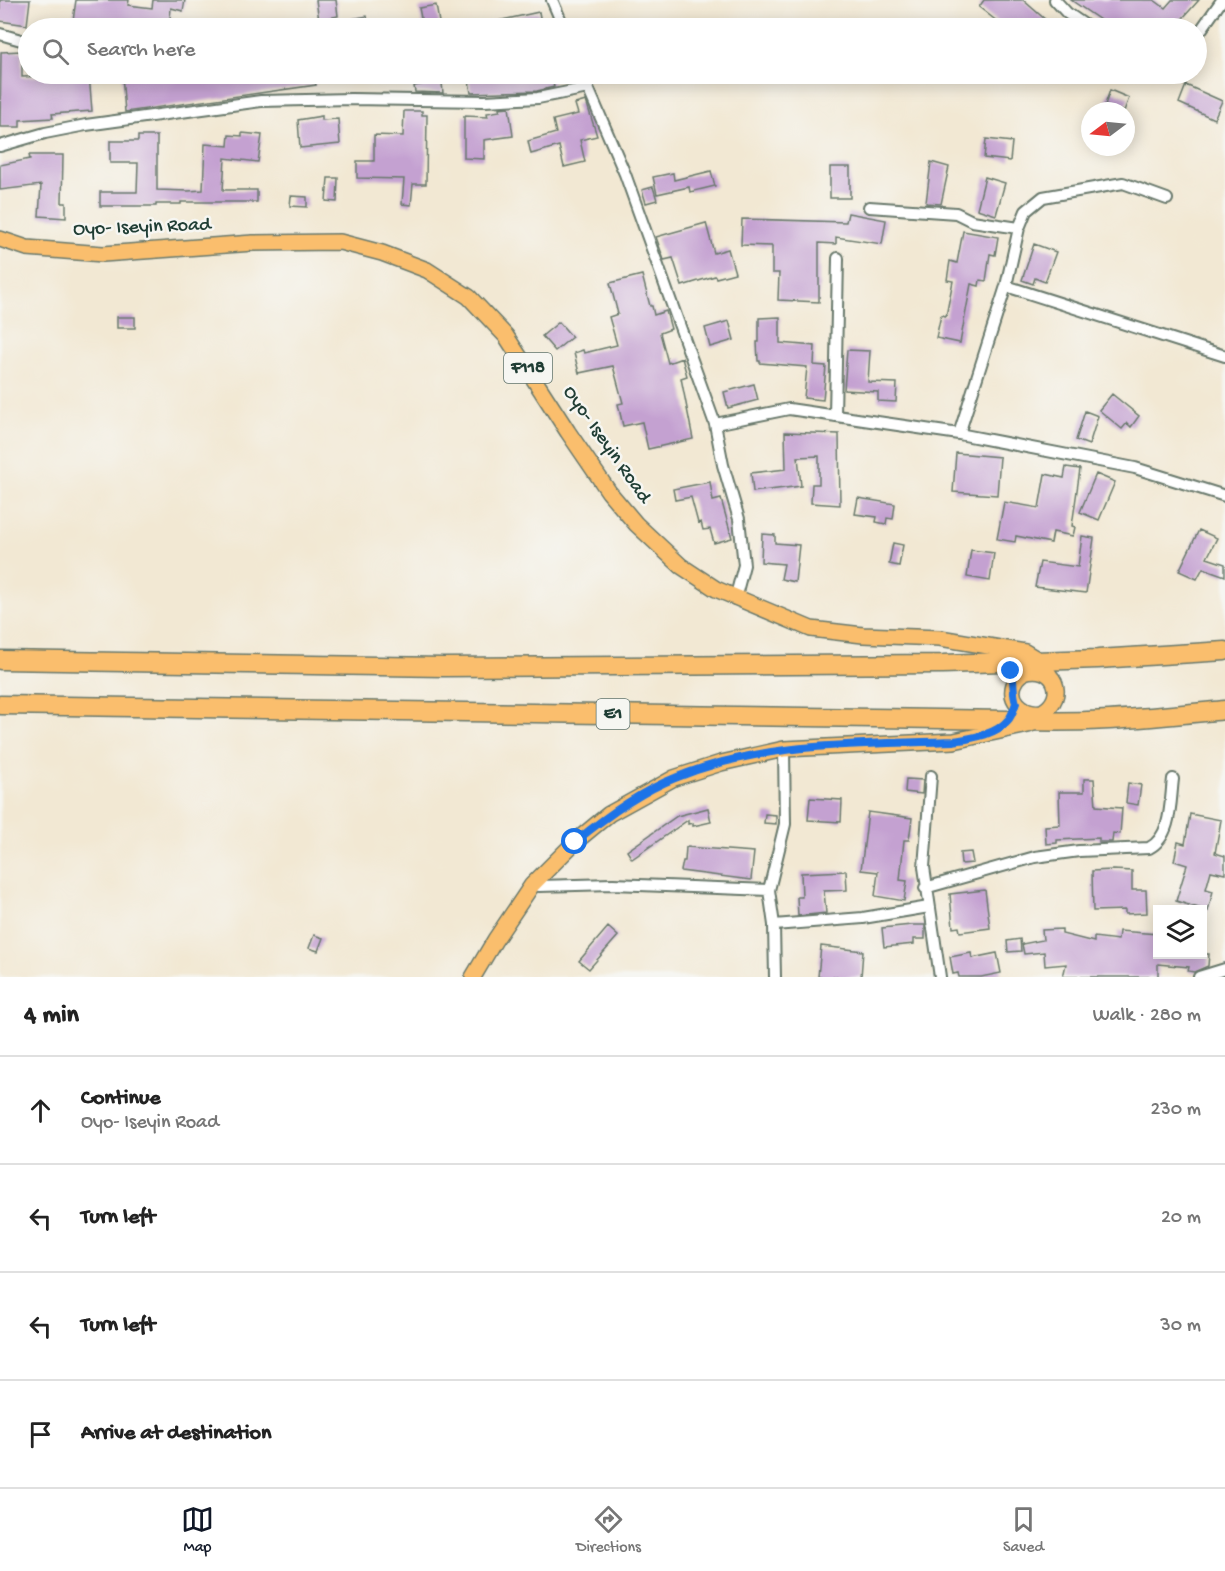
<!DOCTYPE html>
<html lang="en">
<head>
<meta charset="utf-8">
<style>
	body { margin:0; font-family:"Gochi Hand",sans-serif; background:#f2f2f2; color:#222 }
	.controls { position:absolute; right:18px; bottom:18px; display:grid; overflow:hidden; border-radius:0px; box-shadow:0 3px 15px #0003 }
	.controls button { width:54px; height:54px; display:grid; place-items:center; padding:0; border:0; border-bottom:2px solid #e0e0e0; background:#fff; color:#222; font:30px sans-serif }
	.compass { position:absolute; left:1081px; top:102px; width:54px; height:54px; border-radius:50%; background:#fff; box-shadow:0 3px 15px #0003; rotate:254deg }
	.stop { position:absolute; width:18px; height:18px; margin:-14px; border:4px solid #1a73e8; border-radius:50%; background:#fff }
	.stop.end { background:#1a73e8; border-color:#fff; box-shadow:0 2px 6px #0008 }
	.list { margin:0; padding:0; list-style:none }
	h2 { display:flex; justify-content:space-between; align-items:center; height:78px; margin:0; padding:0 24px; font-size:26px }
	h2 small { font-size:20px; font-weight:400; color:#767676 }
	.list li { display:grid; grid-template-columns:39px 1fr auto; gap:18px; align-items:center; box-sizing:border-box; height:108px; padding:0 24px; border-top:2px solid #e0e0e0 }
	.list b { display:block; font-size:22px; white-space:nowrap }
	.list p { margin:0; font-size:20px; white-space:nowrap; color:#767676 }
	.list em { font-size:20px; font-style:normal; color:#767676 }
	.icon { flex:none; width:33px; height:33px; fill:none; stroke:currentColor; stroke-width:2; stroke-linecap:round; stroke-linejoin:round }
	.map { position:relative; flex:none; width:1225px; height:977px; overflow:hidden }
	.search { position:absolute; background:#fff; box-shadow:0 3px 15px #0003; left:18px; right:18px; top:18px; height:66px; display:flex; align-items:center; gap:15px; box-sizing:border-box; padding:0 21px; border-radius:33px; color:#767676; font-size:22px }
	.sheet { height:510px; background:#fff }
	nav { display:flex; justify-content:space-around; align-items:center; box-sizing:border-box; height:84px; border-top:2px solid #e0e0e0; background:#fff; font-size:16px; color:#767676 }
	nav a { display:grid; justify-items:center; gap:3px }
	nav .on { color:#111827 }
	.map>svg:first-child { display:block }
</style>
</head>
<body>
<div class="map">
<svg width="1225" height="977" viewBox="0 0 1225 977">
	<rect width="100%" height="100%" fill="#f6f6f2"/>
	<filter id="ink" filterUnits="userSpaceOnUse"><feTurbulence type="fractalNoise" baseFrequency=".0167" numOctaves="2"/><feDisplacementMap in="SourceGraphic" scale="12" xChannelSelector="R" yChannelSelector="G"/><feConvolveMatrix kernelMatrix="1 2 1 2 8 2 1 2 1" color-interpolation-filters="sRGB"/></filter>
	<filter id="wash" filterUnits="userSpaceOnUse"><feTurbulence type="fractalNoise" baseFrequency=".008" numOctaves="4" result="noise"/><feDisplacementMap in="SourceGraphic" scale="24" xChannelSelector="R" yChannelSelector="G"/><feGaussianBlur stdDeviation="1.35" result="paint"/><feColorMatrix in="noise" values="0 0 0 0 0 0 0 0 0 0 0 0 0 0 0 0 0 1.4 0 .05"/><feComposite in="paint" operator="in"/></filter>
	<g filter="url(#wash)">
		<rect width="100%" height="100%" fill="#f2e8d3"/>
		<g id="blocks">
			<path fill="#c4a1d1" d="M0 0H30L27 25 0 21Z
				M76 0H129L128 5 152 8 153 0H185L183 11 171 8 169 28H119L92 25 91 28H72Z
				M316 0H336L338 16 319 20Z
				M984 0H1023L1055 28H993L998 22 979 7Z
				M1071 0H1154L1165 8 1172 0H1199L1174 28H1112Z
				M436 5 440 28H423L419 8Z
				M539 12 542 28H483V24Z
				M367 16 369 28H346L345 20Z
				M22 51V77L89 74 92 111 52 114 53 118 20 120V127H0L1 52Z
				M139 74H314L316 85 125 112 122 75Z
				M424 74H441L443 93 415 92 414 86 425 84Z
				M468 74H490V77L507 74 510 76 521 74H551L554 87 537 91 471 93Z
				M1186 85 1222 101 1214 119 1179 103Z
				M1110 90 1129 98 1124 111H1114L1115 109 1105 105Z
				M586 101 597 136 580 140 585 162 564 167 559 146 531 154 528 141 556 133 553 120 578 114 575 104Z
				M509 107 513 136 484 140V159L464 158V116L488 117 487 113 500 111 499 108Z
				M404 111H422V115H427L426 184H413L411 205 402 204 404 179 357 178V161H374V135L403 136Z
				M322 116V120L338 119 340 144 300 148 298 120Z
				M242 133 262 135 258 162 225 158 223 190H257V202H181V204H156V206H100V192H137L138 163H110V141H138V136H157V190L188 191 203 190 205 144 228 146 229 135 242 136Z
				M986 139 1012 142 1010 161 984 158Z
				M29 155H63L62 203H66V218L39 216 41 185 0 190V165L30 159Z
				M931 162 949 167 941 204 926 203Z
				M830 167H850V198H830Z
				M711 171 715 186 690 192 689 187 657 194 653 177 673 173 674 180Z
				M985 177 1005 183 996 215 977 209Z
				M328 178H338L337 202 326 201Z
				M653 187 657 200 646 203 642 190Z
				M291 196 307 197V207L290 206Z
				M848 213 886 220 882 244 836 237V244L819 243V302L778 300 779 273H772V246L741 245 742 219 846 222Z
				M706 223 714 253 728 249 735 273 716 278 715 276 682 286 673 258 664 260 656 237Z
				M963 231 998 237 995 255 990 254 986 281 980 280 979 286 971 284 960 343 936 338 941 315 946 316 953 281 947 280 950 261 957 263Z
				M1034 244 1056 252 1045 282 1035 278 1033 284 1022 280Z
				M642 275 650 306H652L654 315 666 311 671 329 660 333 668 363 682 358 687 376 681 378 693 439 648 449 642 422 623 426 618 404 623 403 613 366 579 373 574 353 583 350 584 353 617 345 609 317 618 314 610 283Z
				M117 317H135V328H117Z
				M780 317V343L815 346 814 365 826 366 823 400 804 398 807 367 760 363V361H758L757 342H759V318Z
				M729 321 734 340 710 347 705 328Z
				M559 322 572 337 555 351 542 336Z
				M847 350 870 351 868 382 897 383 896 402 878 401V392L844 390Z
				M754 384 758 400 728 408 724 392Z
				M1112 394 1139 416 1131 427 1127 423 1122 429 1099 410Z
				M1085 411 1098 416 1089 445 1076 440Z
				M785 432 839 434 840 505 811 503 812 484H819V456L798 457 801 486 753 492 751 473 786 469Z
				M956 453 1000 457 997 495 953 492Z
				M1066 467 1080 469 1072 526 1075 527 1073 536 1053 532 1051 543 1016 536 1015 542 997 539 1004 502 1039 508 1045 474 1064 478Z
				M1096 474 1115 482 1099 520 1080 512Z
				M710 482 713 501 721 499 732 538 714 543 710 529 703 530 701 522 698 523 691 497 675 500 673 489Z
				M858 498 895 504 893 519 887 518 886 524 876 522 877 517 855 514Z
				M1199 530 1217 538 1207 558 1225 564V576L1203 568 1197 579 1179 571Z
				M762 534 775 535V543L799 545 795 582 781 579 784 564 761 562Z
				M1082 536 1094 538 1086 593 1035 587 1040 562 1078 567Z
				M893 543 903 545 899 566 889 564Z
				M971 550 994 553 990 581 967 577Z
				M906 779 923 780 922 794 905 792Z
				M1084 779H1094L1096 806 1122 808 1120 834 1113 833 1112 842H1099V838L1057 840V843L1046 844 1045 826 1060 825 1059 792H1084Z
				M1128 783 1141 785 1138 805 1126 803Z
				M810 798 842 800 841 822 808 820Z
				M708 808 711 822 693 826V823L688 824V820L632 859 627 851 677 816Z
				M868 812 912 818 909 840H904L900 880 907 881 904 901 875 896 878 872 861 870Z
				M765 814 776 815V824L764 823Z
				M1190 814 1221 820 1215 853 1225 856V874L1211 871 1206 889 1213 891 1208 911 1176 901 1187 865 1174 861 1178 842 1185 844Z
				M686 847 754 852 751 880 681 871 683 861H685Z
				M971 852 973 863 961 864 960 853Z
				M1113 870 1132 871V890H1146L1147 913 1125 914V910L1093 911 1092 871Z
				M846 871 847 890 824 891 826 913 798 916 797 897H802L801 873Z
				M985 890 990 928 960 932 959 927 953 928 950 894Z
				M912 925H925V939H914V944L884 947 882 928Z
				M608 927 618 936 589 969 579 961Z
				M1062 929V934L1094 942V937L1118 940 1119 931 1158 934V954H1209L1208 966 1194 972 1188 971 1189 967 1158 964V977H1063L1066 964 1045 966 1044 952 1024 954 1022 944 1043 940 1042 930Z
				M314 935 323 938 318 951 309 948Z
				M1020 939 1021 951 1008 952 1007 941Z
				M821 946 863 951 861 977H818Z
				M971 953 972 958 997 953 1001 973 981 977H959L958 973 953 974 950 957Z"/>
		</g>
	</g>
	<g filter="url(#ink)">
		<use href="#blocks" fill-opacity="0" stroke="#69796c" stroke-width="1.5"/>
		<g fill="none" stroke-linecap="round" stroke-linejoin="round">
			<defs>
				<path id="street" d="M552 0 564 28
					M1055 0 1067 13 1089 28
					M0 34 28 42
					M1196 37 1222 0
					M582 74 625 174 715 424 723 465 739 519 744 565 735 599
					M0 146 45 133 86 125 261 101 351 99 485 101 538 98 588 88
					M869 207 956 213 972 221 1019 228
					M1006 286 1225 356
					M835 416 838 258
					M715 424 789 409 959 434 1135 468 1225 496
					M959 434 1006 286 1019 228 1026 211 1043 197 1123 183 1167 199
					M931 776 924 867 940 977
					M539 886 613 884 769 890
					M925 888 1035 857 1079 851 1149 848C1172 836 1170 802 1173 779
					M774 925 863 918 929 907
					M775 977 774 925 769 890 785 824 784 749
					M1199 977 1225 969"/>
				<path id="primary" d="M0 239 27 248 103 254 253 243 340 242 382 253 427 270 469 297 506 336 568 432 609 492 636 524 681 566 716 589 811 629 863 635 940 638 1025 652 1040 661 1050 676
					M1024 672C1054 662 1069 697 1042 712 1023 715 1004 698 1017 679 1022 672 1033 666 1040 661
					M473 977 495 940 532 885 575 842 609 814 674 778 721 763 784 749 954 741 1028 725 1035 722 1049 708"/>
				<path id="highway" d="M0 660 444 667 943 664 1098 659 1225 651
					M0 705 1009 720C1081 725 1153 717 1225 710"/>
			</defs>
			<use href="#street" stroke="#69796c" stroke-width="14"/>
			<use href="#primary" stroke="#69796c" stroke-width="18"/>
			<use href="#highway" stroke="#69796c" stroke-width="21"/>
			<use href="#street" stroke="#fff" stroke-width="10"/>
			<use href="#primary" stroke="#fabe6d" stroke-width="15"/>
			<use href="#highway" stroke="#fabe6d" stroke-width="18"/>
		</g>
	</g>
	<g fill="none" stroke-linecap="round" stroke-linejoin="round" filter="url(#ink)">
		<path stroke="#1a73e8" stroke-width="8" d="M575 842C604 818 639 792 675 778 764 741 860 745 954 741 972 738 996 735 1008 720 1012 716 1014 708 1016 703 1012 692 1015 682 1011 671"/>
	</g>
	<g text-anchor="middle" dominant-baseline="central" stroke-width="5" stroke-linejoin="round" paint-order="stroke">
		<g fill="#f6f6f2" stroke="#60746d" stroke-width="1.5">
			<rect x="504" y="353" width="48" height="30" rx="4.5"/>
			<rect x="596.5" y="699" width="33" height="30" rx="4.5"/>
		</g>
		<g font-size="18" font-weight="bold" fill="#1f3d34">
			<text x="528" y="368">F118</text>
			<text x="613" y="714">E1</text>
		</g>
		<g font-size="20" fill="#1f3d34" stroke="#f6f6f2">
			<text transform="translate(142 228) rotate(-2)">Oyo- Iseyin Road</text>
			<text transform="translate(606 445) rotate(55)">Oyo- Iseyin Road</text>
		</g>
	</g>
</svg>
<div class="controls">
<button><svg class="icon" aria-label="layers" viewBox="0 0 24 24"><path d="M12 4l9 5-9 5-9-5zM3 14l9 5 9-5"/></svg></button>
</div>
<svg class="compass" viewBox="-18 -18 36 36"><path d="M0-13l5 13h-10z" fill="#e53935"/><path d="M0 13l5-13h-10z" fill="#767676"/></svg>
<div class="stop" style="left:575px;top:842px"></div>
<div class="stop end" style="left:1011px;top:671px"></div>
<div class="search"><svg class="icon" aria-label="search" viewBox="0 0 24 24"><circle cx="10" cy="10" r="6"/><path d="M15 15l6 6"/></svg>Search here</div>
</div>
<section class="sheet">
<h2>4 min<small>Walk · 280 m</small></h2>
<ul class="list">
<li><svg class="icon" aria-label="ahead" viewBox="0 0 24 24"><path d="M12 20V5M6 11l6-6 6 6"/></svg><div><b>Continue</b><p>Oyo- Iseyin Road</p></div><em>230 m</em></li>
<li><svg class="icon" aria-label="left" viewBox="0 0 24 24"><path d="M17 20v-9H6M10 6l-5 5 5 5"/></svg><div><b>Turn left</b></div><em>20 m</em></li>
<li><svg class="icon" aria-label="left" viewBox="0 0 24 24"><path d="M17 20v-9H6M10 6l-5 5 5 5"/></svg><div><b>Turn left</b></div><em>30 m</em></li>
<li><svg class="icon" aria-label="arrive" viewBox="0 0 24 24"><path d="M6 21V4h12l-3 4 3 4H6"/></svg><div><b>Arrive at destination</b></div></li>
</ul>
</section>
<nav>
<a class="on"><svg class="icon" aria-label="map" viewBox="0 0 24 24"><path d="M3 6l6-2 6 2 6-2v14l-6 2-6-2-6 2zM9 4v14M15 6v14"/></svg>Map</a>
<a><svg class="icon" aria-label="directions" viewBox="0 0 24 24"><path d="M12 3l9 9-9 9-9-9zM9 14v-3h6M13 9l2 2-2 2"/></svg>Directions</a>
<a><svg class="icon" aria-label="saved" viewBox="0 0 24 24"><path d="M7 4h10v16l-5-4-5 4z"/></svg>Saved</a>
</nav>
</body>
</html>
